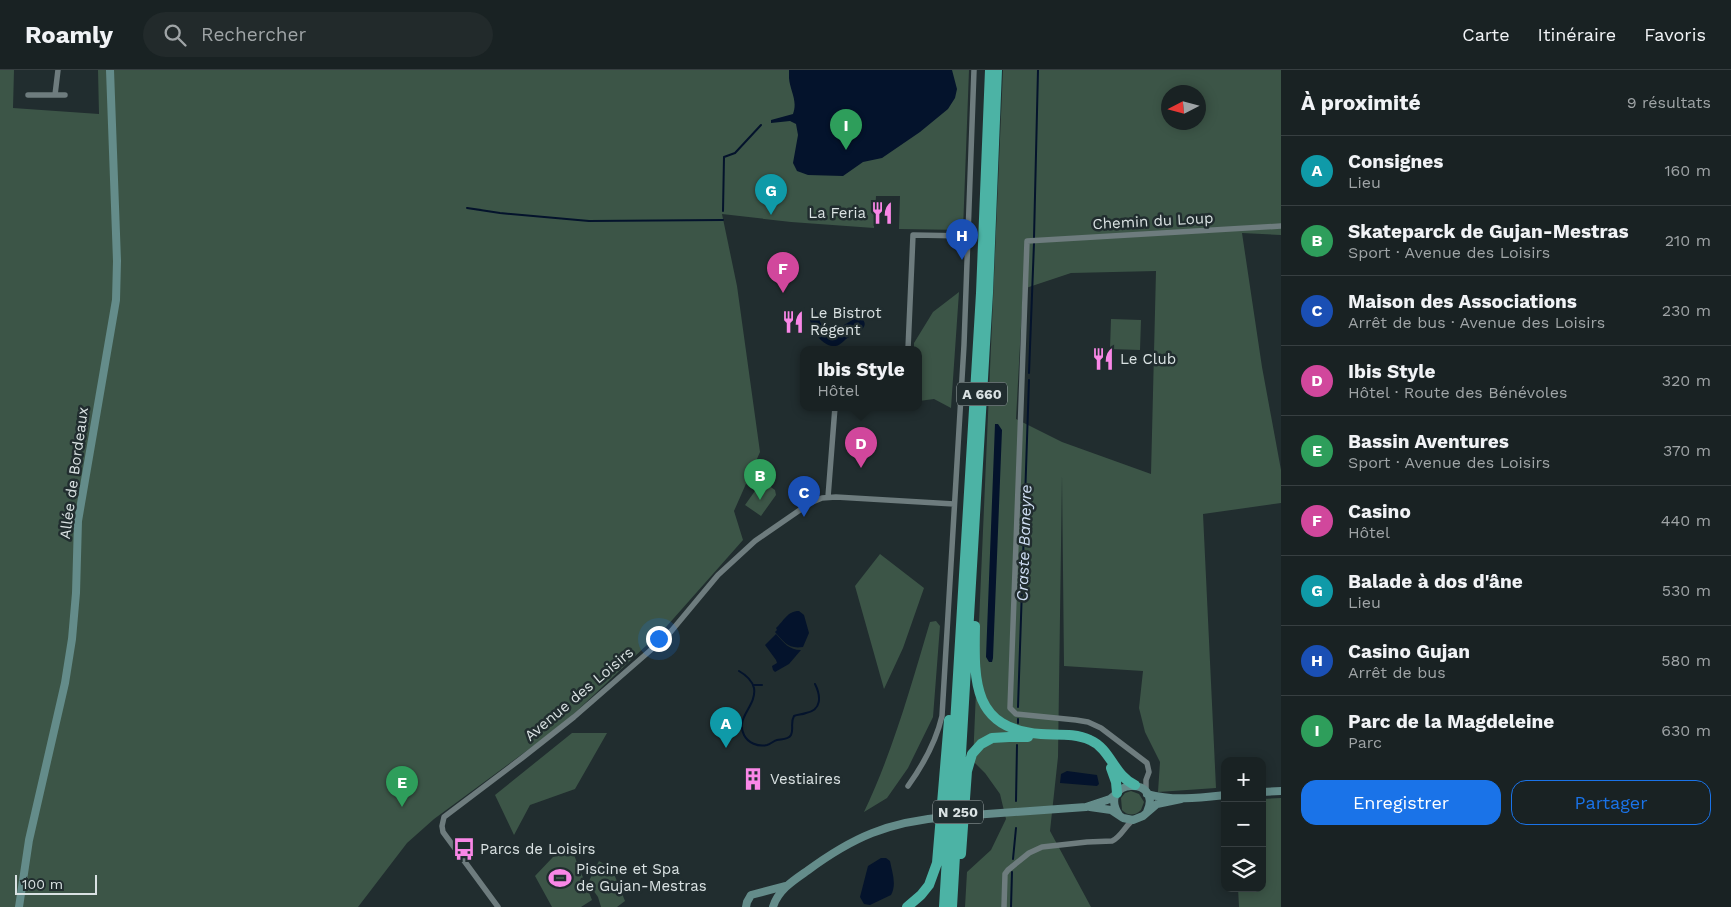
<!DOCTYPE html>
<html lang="fr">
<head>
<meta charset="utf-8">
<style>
	body { margin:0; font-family:"Work Sans",sans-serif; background:#222a2b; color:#f1f3f6 }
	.controls { position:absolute; right:15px; bottom:15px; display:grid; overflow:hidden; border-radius:10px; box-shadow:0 2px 12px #0003 }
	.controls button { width:45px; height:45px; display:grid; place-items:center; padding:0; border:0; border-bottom:1px solid #373f41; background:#192223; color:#f1f3f6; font:25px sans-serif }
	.compass { position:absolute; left:1161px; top:15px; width:45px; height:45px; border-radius:50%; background:#192223; box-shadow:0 2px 12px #0003; rotate:264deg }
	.scale { position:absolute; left:15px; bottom:12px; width:82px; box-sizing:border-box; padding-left:5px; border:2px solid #dae2e3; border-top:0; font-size:14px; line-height:18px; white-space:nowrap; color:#dae2e3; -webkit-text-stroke:4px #212d2f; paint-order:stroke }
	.you { position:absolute; left:658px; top:568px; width:18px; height:18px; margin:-12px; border:4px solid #fff; border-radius:50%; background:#1a73e8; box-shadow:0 0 0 8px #1a73e833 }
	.badge { display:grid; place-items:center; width:32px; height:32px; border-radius:50%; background:#1a73e8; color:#fff; font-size:16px; font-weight:700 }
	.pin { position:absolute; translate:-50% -41px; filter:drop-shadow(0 1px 2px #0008) }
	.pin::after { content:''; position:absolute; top:26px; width:18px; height:15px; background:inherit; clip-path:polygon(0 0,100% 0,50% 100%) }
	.popup { position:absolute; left:800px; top:276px; width:122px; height:65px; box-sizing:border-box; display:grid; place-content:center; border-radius:10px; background:#192223; filter:drop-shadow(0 1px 4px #0005); font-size:16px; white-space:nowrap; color:#9fa4a6 }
	.popup b { font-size:19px; color:#f1f3f6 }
	.popup::after { content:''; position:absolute; left:50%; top:100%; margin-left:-10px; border:10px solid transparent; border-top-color:#192223 }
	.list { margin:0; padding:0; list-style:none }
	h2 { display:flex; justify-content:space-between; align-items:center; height:65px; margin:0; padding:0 20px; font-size:21px }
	h2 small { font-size:16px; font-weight:400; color:#9fa4a6 }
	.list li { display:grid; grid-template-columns:32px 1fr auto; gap:15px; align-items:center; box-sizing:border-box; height:70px; padding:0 20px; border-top:1px solid #373f41 }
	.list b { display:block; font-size:19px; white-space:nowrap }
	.list p { margin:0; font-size:16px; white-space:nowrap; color:#9fa4a6 }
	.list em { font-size:16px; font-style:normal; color:#9fa4a6 }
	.actions { display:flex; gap:10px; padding:15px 20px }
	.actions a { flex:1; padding:11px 0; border:1px solid #1a73e8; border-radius:15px; text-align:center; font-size:18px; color:#1a73e8 }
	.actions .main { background:#1a73e8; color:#fff }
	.icon { flex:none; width:28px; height:28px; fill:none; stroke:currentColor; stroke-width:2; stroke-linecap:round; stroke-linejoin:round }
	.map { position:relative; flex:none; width:1281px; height:837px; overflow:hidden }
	header { display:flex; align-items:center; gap:30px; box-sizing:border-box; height:70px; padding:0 25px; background:#192223; border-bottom:1px solid #373f41 }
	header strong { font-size:24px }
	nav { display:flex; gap:28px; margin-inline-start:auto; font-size:18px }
	.search { width:350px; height:45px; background:#222a2b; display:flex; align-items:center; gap:12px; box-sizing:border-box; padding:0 18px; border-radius:28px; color:#9fa4a6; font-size:19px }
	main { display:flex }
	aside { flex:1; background:#192223 }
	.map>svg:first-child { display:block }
</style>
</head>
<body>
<header>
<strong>Roamly</strong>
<div class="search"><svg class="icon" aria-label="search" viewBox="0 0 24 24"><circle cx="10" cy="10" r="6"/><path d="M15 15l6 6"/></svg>Rechercher</div>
<nav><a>Carte</a><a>Itinéraire</a><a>Favoris</a></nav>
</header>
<main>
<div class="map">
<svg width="1281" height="837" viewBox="0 0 1281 837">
	<rect width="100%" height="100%" fill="#212d2f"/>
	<path fill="#3c5547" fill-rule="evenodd" d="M0 0H14L13 38 99 44 98 0H969L963 160 899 159 900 126H876L874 158 791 152 722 144 737 216 760 382 734 441 743 470 666 557 563 654 434 749 407 773 358 837H0Z
		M1003 0H1281V165L1242 163 1262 297 1281 400V433L1203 444 1216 718 1158 722 1160 692 1145 662 1139 638 1143 601 1064 596 1062 405 1058 687 1050 761 1091 837H965L967 802 991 780 1006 749 1000 724 985 703 973 691ZM1168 22H1198V52H1168ZM1156 201 1151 404 1062 372 1016 349 1023 219 1071 203Z
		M959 222 951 338 934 329 919 331 918 279H914V273L933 242Z
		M1111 249 1141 250 1140 280 1110 279Z
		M762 411 775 420 776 425 761 446 745 435Z
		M880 484 924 518 903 578 884 619 855 516Z
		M936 551 940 556 933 647 908 698 887 728 864 742C893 681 911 616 930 552Z
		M572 663H607L575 719 530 735 514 765 495 725Z
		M1131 721 1139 724 1144 732 1141 740C1135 746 1128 746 1122 740L1121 728 1125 723Z
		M1281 728V837H1239L1238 818H1262V729Z
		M572 780 592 830 581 837H552L535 806 553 787Z
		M599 791 612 799 625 831 617 837H601L598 827 588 813Z"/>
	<path fill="#04132c" d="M789 0H952L957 19 955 28 948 39 920 62 882 88 863 92 843 106 808 105 797 101 793 93 798 65 796 54 790 51 771 53V50L793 44C798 30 790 21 789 8 789 5 789 3 789 0Z
		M814 238 821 254 824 256 844 255 859 246C873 256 858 263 849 267 845 269 841 275 836 276 827 278 815 266 813 258 810 252 808 245 811 239Z
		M995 354H998L1002 360 993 588 992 592H989L986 587Z
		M799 541 804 545 809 563 803 577C788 579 785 573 775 562L777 560 776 558C784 551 787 541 799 541Z
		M776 564C784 573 789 580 801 580L789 594 775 602 773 600 772 596 777 593 776 590 765 575Z
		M1067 701 1097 705 1099 714 1097 716 1060 713 1061 704Z
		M881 788H886L890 791C892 802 897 814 891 825L870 835 864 834 860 827 868 796Z"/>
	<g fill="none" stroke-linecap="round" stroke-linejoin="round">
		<path stroke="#04132c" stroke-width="2" d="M481 140 467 138 500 143 589 151 723 150
			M723 141 724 87 735 83 761 55
			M1034 168 1038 0
			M1029 303 1034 173
			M739 601C746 605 752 610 754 618 757 636 735 647 744 665 748 673 758 677 767 675 771 674 773 671 777 670 782 669 788 670 791 665 794 659 790 653 794 646 798 644 801 645 806 643 822 640 821 626 815 614
			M753 615H762
			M1018 637 1029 310
			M1018 653V649
			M1016 731 1017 675
			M1013 789 1016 758
			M1011 837 1012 802"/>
		<path stroke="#6e7c7e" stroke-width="5.5" d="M28 25H65
			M55 25 58 0
			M908 279 913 165 968 166
			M828 427 835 337
			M908 716C923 695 936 672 942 646L964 275 974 0
			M1146 723V710L1149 702 1147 693 1101 658 1088 652 1076 650 1016 644 1010 638 1027 171 1281 156
			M498 837 443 762 442 756 444 747 522 688 574 647 668 565 718 505 755 471 810 433 822 428 836 427 954 434
			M1004 837 1005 804 1008 800 1029 783 1042 777 1087 772 1112 771C1121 767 1125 756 1133 750"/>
		<path stroke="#648c8a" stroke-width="8" d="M1262 722 1281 721
			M1147 724C1173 731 1198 728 1225 725
			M1090 737 1111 740 1123 748 1133 750 1143 746 1157 734 1181 729
			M1119 745C1096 709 1164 705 1147 742
			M959 746 1086 737 1110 729 1116 724
			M19 837 29 770 65 613 72 569 76 523 78 451 116 230 117 191 110 0
			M746 837 747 832 751 825 785 816
			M773 837C778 820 794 810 807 801 853 767 888 752 945 747"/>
		<path stroke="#4cb3a5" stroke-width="10" d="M975 556C974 611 972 659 1041 664 1057 665 1075 663 1090 670 1111 679 1114 706 1135 715
			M1111 698 1116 712 1117 723
			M961 784 967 701 972 684 981 674 992 668 1009 667H1028
			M907 837 921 825 929 815 937 793 949 650
			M944 837 981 223 990 0
			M952 837 988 223 997 0"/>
	</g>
	<defs>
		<symbol id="restaurant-bare" viewBox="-9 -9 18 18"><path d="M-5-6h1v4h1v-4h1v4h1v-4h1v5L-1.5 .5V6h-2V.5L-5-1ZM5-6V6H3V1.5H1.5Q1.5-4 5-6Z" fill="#fa87e7" stroke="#212d2f" stroke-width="2.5" paint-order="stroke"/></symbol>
		<symbol id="building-bare" viewBox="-9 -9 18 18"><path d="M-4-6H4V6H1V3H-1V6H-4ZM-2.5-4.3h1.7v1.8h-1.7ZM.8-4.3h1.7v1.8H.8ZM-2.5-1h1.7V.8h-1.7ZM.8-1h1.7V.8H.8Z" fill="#fa87e7" stroke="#212d2f" stroke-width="2.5" paint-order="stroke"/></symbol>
		<symbol id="bus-bare" viewBox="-9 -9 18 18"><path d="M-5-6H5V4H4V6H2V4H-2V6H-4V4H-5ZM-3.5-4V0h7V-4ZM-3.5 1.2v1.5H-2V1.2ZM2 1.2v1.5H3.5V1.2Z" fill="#fa87e7" stroke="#212d2f" stroke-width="2.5" paint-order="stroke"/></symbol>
		<symbol id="stadium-bare" viewBox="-9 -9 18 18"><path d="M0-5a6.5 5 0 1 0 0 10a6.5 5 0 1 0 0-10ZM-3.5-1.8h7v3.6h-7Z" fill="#fa87e7" stroke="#212d2f" stroke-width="2.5" paint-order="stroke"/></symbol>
	</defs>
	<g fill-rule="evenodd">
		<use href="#restaurant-bare" x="866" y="127" width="32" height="32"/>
		<use href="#restaurant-bare" x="777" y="236" width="32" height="32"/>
		<use href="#restaurant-bare" x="1087" y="273" width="32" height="32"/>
		<use href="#building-bare" x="737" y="693" width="32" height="32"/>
		<use href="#bus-bare" x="448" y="763" width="32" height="32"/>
		<use href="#stadium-bare" x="544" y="792" width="32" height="32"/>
	</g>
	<g text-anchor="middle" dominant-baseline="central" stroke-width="5" stroke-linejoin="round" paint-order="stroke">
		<g fill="#212d2f" stroke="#a2acad" stroke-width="1">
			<rect x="957" y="312.5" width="50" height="23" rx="4"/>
			<rect x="933" y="730.5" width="50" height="23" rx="4"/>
		</g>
		<g font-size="14" font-weight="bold" fill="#dae2e3">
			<text x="982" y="324">A 660</text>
			<text x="958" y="742">N 250</text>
		</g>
		<g font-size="15" fill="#dae2e3" stroke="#212d2f" text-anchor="start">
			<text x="866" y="143" text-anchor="end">La Feria</text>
			<text x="810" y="243">Le Bistrot<tspan x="810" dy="17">Régent</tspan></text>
			<text x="1120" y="289">Le Club</text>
			<text x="770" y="709">Vestiaires</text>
			<text x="480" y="779">Parcs de Loisirs</text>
			<text x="576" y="799">Piscine et Spa<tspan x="576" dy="17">de Gujan-Mestras</tspan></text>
		</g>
		<g font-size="15" fill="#dae2e3" stroke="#212d2f">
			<text transform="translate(1153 151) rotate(-3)">Chemin du Loup</text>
			<text transform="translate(74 403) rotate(-82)">Allée de Bordeaux</text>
			<text transform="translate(579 624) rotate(-40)">Avenue des Loisirs</text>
		</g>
		<g font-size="16" font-style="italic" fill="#d0dff5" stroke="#212d2f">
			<text transform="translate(1024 473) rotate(-88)">Craste Baneyre</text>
		</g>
	</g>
</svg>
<div class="controls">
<button>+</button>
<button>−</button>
<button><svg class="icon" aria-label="layers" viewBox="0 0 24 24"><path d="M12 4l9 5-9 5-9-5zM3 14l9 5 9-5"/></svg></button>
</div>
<svg class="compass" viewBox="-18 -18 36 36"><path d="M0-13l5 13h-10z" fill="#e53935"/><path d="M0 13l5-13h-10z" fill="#9fa4a6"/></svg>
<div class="scale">100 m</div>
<div class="you"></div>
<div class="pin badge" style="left:726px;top:678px;background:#0f9aa8">A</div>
<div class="pin badge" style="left:760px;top:430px;background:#2e9e5b">B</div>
<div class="pin badge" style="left:804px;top:447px;background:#1a4fb4">C</div>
<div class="pin badge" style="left:861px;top:398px;background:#d1479c">D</div>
<div class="popup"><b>Ibis Style</b>Hôtel</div>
<div class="pin badge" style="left:402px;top:737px;background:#2e9e5b">E</div>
<div class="pin badge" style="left:783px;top:223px;background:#d1479c">F</div>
<div class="pin badge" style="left:771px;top:145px;background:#0f9aa8">G</div>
<div class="pin badge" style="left:962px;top:190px;background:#1a4fb4">H</div>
<div class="pin badge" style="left:846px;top:80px;background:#2e9e5b">I</div>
</div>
<aside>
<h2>À proximité<small>9 résultats</small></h2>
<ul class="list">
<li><span class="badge" style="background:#0f9aa8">A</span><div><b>Consignes</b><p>Lieu</p></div><em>160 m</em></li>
<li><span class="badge" style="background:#2e9e5b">B</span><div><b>Skateparck de Gujan-Mestras</b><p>Sport · Avenue des Loisirs</p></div><em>210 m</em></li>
<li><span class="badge" style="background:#1a4fb4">C</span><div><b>Maison des Associations</b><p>Arrêt de bus · Avenue des Loisirs</p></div><em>230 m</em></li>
<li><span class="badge" style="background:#d1479c">D</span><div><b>Ibis Style</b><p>Hôtel · Route des Bénévoles</p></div><em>320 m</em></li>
<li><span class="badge" style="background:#2e9e5b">E</span><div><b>Bassin Aventures</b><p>Sport · Avenue des Loisirs</p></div><em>370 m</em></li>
<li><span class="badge" style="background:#d1479c">F</span><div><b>Casino</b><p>Hôtel</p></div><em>440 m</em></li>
<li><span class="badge" style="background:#0f9aa8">G</span><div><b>Balade à dos d'âne</b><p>Lieu</p></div><em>530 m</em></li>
<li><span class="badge" style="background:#1a4fb4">H</span><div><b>Casino Gujan</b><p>Arrêt de bus</p></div><em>580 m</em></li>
<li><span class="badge" style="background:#2e9e5b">I</span><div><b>Parc de la Magdeleine</b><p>Parc</p></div><em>630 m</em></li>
</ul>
<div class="actions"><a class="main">Enregistrer</a><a>Partager</a></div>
</aside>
</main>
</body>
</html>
